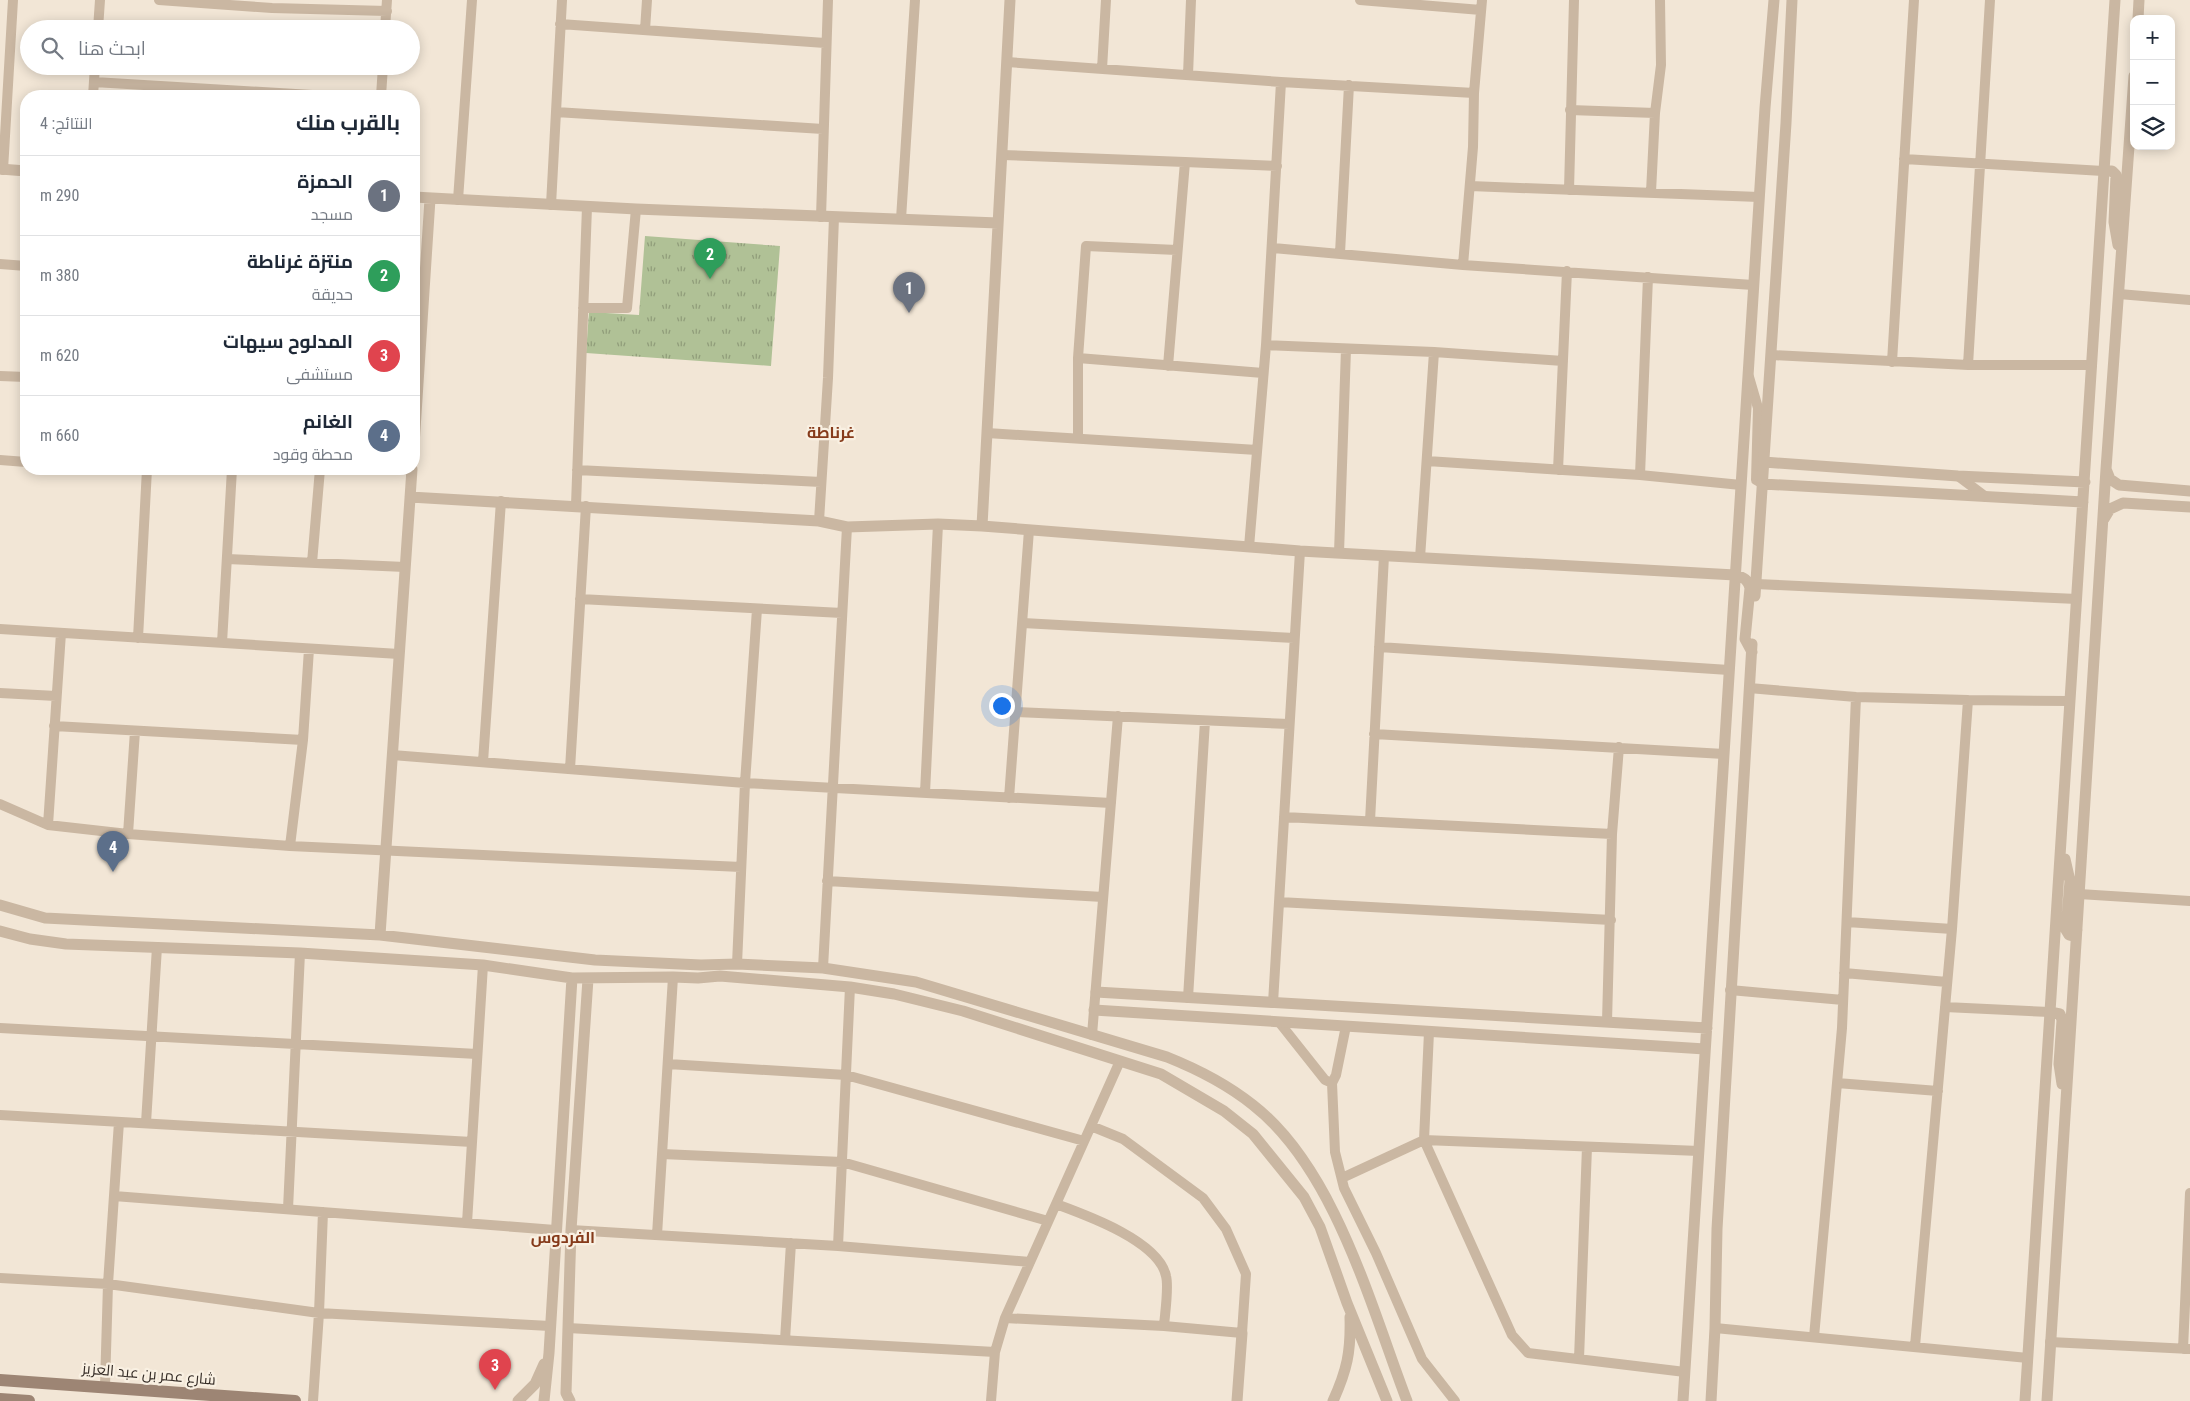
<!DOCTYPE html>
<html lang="ar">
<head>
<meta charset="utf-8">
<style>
	body { margin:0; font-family:"Roboto Condensed",Cairo,sans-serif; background:#f6f6f7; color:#1f2937; direction:rtl }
	.controls { position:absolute; right:15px; top:15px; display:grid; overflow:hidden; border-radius:10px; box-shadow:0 2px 12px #0003 }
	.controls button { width:45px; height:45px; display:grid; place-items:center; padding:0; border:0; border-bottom:1px solid #e0e1e3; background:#fff; color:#1f2937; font:25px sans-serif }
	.you { position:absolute; left:1001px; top:705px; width:18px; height:18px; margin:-12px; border:4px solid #fff; border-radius:50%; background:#1a73e8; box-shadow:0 0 0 8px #1a73e833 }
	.badge { display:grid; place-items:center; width:32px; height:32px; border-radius:50%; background:#111827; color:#fff; font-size:16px; font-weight:700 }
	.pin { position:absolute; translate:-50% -41px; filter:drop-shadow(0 1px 2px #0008) }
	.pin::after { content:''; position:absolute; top:26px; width:18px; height:15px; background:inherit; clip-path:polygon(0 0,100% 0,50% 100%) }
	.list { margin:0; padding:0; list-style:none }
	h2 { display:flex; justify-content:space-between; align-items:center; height:65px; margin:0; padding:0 20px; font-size:21px }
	h2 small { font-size:16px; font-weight:400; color:#747a83 }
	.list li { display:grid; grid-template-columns:32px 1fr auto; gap:15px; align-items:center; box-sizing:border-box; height:80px; padding:0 20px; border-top:1px solid #e0e1e3 }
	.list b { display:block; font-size:19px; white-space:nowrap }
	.list p { margin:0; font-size:16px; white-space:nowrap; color:#747a83 }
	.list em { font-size:16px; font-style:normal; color:#747a83 }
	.icon { flex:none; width:28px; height:28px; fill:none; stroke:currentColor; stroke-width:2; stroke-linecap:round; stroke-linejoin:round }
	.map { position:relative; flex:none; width:2190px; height:1401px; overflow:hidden; direction:ltr }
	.search { position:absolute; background:#fff; box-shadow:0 2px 12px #0003; left:20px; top:20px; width:400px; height:55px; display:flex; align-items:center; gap:12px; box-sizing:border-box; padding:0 18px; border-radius:28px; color:#747a83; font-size:19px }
	.panel { position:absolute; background:#fff; box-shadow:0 2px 12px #0003; left:20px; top:90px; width:400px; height:385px; border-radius:20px; direction:rtl }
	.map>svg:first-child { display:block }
</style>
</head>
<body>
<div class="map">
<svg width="2190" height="1401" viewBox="0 0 2190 1401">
	<defs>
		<pattern id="park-tufts" width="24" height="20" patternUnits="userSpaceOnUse" patternTransform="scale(1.25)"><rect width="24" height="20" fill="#b0c196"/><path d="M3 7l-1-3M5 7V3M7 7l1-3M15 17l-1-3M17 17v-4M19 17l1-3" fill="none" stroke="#909d7a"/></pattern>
	</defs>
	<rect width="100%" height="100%" fill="#f2e6d6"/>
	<path fill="url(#park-tufts)" d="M645 236 780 246 771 366 586 353 589 312 639 315Z"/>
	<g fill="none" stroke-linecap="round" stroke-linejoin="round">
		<path stroke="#cab7a2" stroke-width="10" d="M159 0 272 8 387 11
			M1360 0 1481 10
			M560 24 825 43
			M98 29 100 0
			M385 29 387 0
			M645 30 647 0
			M1007 62 1281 82 1474 93
			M1102 69 1106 0
			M1188 75 1191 0
			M94 82 329 96
			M93 96 95 66
			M381 96 383 66
			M1570 110 1655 113
			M556 112 823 129
			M1002 155 1185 162
			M1904 159 2103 171
			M3 170 13 0
			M1470 186 1759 197
			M1569 190 1574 0
			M1651 192 1655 113 1661 65 1660 0
			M458 200 472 0
			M551 205 562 0
			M821 217 828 0
			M901 219 915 0
			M1273 248 1463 265 1753 285
			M1340 253 1349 85
			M0 264 26 266
			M1463 265 1473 147 1474 93 1482 0
			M2119 294 2190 300
			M583 308H627L636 209
			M1266 345 1434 352 1563 361
			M1771 355 1968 365H2092
			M1078 358 1263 373
			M1892 362 1914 0
			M1968 365 1990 0
			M1168 366 1185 162 1277 166
			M0 376 26 377
			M1749 377 1758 408 1756 480 1763 484
			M987 433 1257 450
			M1078 439V358L1086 246 1177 250
			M0 460 26 462
			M1427 461 1640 475 1648 277
			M577 470 821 482
			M1558 470 1567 271
			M1640 475 1741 485
			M1958 476 1986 497
			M576 505 587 207
			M819 521 828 378 834 217
			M1249 547 1266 345 1281 82
			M1339 553 1346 349
			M1420 558 1434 352
			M227 559 405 567
			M312 563 320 469
			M1756 584 2077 599
			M580 599 842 613
			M1023 623 1294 638
			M0 629 399 654
			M138 638 147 469
			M222 643 232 469
			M1379 647 1729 670
			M1749 688 1856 697 1968 700 1952 929 1915 1346
			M0 693 56 696
			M1968 700 2070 701
			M1016 712 1289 724
			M54 726 303 740
			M1374 734 1724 754
			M392 755 745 783 1111 803
			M483 762 501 501
			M570 769 586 506
			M925 793 938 524
			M1009 798 1029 530
			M0 804 48 825 128 834 290 846 741 867
			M1284 817 1612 834
			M1370 821 1384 556
			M48 825 61 633
			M128 834 135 731
			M290 846 303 740 309 649
			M827 881 1103 897
			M2079 894 2190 901
			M1279 902 1611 920
			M1847 922 1952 929
			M737 964 745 783 757 609
			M823 968 847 527
			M1844 973 1947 982
			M1730 990 1843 1000
			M1188 998 1205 721
			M1273 1003 1300 551
			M1945 1007 2050 1012
			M1279 1022 1325 1080 1332 1083
			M1607 1022 1612 834 1619 747
			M1346 1026 1336 1075 1332 1083 1335 1152 1344 1188 1376 1253 1422 1359 1455 1401
			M0 1028 477 1054
			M1429 1032 1424 1140 1512 1335 1528 1353 1685 1372
			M1092 1035 1118 716
			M668 1064 846 1075 1084 1141
			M1837 1083 1938 1091
			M0 1115 472 1142
			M146 1123 157 947
			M662 1154 842 1162 1048 1221
			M1342 1178 1424 1140 1699 1151
			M114 1196 555 1230
			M1056 1204C1086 1215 1159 1241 1166 1276 1169 1287 1165 1313 1164 1326
			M288 1209 300 953
			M467 1223 483 965
			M571 1230 838 1246 1030 1262
			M657 1235 673 977
			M838 1246 850 987
			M0 1278 108 1284 319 1313 550 1326
			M1005 1318 1164 1326 1242 1333 1246 1274 1226 1229 1203 1198 1123 1139 1091 1126
			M568 1328 995 1352
			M1715 1328 2028 1358
			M1814 1337 1842 1028 1856 697
			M785 1340 791 1243
			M2050 1342 2190 1349
			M2183 1349 2190 1193
			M1579 1359 1587 1147
			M105 1386 108 1284 119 1122
			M313 1401 319 1313 323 1212
			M991 1401 995 1352 1005 1318 1120 1061"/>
		<path stroke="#cab7a2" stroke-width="11" d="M2138 19 2139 0
			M0 169 26 171
			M2103 171H2112L2116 175 2114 222 2118 245
			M414 197 636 209 998 223
			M414 445 430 199
			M1764 462 1958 476 2085 482
			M2106 469 2110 479 2119 485 2190 491
			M1763 484 2083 502
			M410 497 819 521 847 527 938 524 982 526 1300 551 1735 575C1744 577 1748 580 1750 588L1745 639 1752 652
			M2104 519 2110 509 2123 503 2190 507
			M982 526 1010 0
			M1755 596 1786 123 1792 0
			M2065 859 2070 881 2066 930 2069 935 2073 936 2077 930
			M0 905 45 918 380 935 595 960 701 965 737 964 823 968 916 982 1167 1057C1197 1069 1228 1085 1253 1105 1335 1169 1371 1307 1407 1401
			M0 931 30 939 66 944 300 953 483 965 572 978 673 977 698 978 720 976 850 987 894 994 963 1011 1161 1074 1224 1111 1253 1134 1304 1197 1320 1227 1347 1303 1387 1401
			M380 935 412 469
			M1096 992 1707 1028
			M1094 1010 1705 1049
			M2050 1012 2060 1014 2062 1020 2059 1064 2062 1084
			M518 1401 535 1384 544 1364
			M544 1401 549 1353 572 978
			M570 1401 566 1393 571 1230 588 979
			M1237 1401 1242 1333
			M1333 1401C1347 1370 1351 1352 1350 1317
			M1683 1401 1765 108 1774 0
			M1711 1401 1715 1328 1717 1229 1752 644
			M2025 1401 2115 0
			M2047 1401 2106 469 2134 76"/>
		<path stroke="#9d8574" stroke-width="12" d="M0 1380 295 1401
			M0 1399 29 1401"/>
	</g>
	<g text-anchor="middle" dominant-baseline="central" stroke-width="4.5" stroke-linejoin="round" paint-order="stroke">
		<g font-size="15" fill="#342b25" stroke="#f9f0e2">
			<text transform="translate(149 1374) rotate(5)">شارع عمر بن عبد العزيز</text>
		</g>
		<g font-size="16" font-weight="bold" fill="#863b1b" stroke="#f9f0e2">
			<text x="831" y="432">غرناطة</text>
			<text x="563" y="1237">الفردوس</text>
		</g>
	</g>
</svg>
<div class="controls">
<button>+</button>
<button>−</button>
<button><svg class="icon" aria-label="layers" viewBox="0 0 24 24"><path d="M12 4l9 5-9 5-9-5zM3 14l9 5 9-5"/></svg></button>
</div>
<div class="you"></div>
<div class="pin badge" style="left:909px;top:313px;background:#6b7280">1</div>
<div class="pin badge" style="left:710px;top:279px;background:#2e9e5b">2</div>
<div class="pin badge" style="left:495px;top:1390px;background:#e0444e">3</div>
<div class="pin badge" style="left:113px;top:872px;background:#5c6f8a">4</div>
<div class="search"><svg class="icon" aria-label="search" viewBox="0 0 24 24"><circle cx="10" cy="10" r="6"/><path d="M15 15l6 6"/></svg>ابحث هنا</div>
<section class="panel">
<h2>بالقرب منك<small>النتائج: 4</small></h2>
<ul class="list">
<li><span class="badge" style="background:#6b7280">1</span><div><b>الحمزة</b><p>مسجد</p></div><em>290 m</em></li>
<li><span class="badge" style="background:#2e9e5b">2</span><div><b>منتزة غرناطة</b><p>حديقة</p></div><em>380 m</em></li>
<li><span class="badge" style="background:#e0444e">3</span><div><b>المدلوح سيهات</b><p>مستشفى</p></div><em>620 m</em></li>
<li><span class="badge" style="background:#5c6f8a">4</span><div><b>الغانم</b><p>محطة وقود</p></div><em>660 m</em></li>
</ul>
</section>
</div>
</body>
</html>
